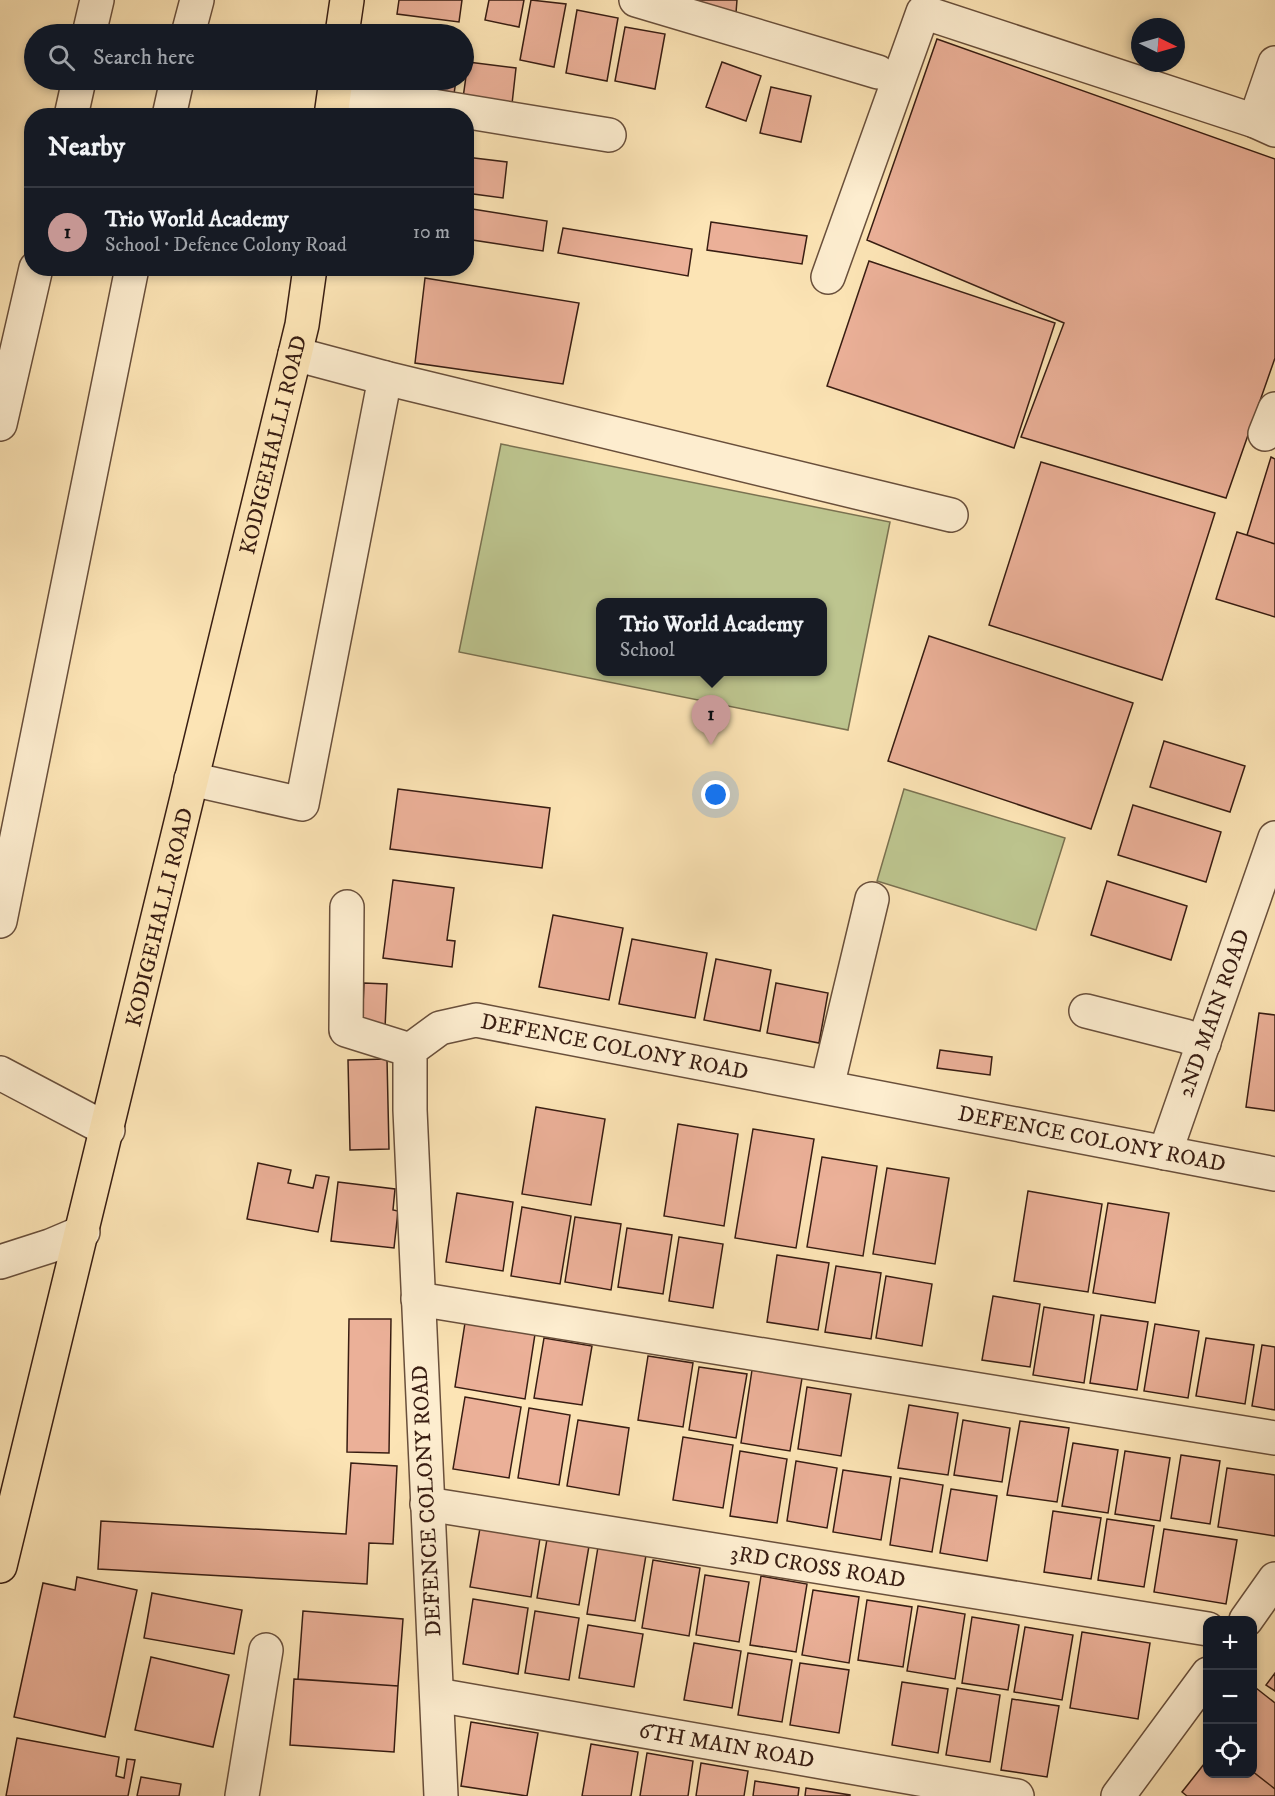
<!DOCTYPE html>
<html lang="en">
<head>
<meta charset="utf-8">
<style>
	body { margin:0; font-family:"IM FELL DW Pica",serif; background:#242831; color:#f1f3f6 }
	.controls { position:absolute; right:18px; bottom:18px; display:grid; overflow:hidden; border-radius:12px; box-shadow:0 3px 9px #0003 }
	.controls button { width:54px; height:54px; display:grid; place-items:center; padding:0; border:0; border-bottom:2px solid #363941; background:#171b24; color:#f1f3f6; font:30px sans-serif }
	.compass { position:absolute; left:1131px; top:18px; width:54px; height:54px; border-radius:50%; background:#171b24; box-shadow:0 3px 9px #0003; rotate:95deg }
	.you { position:absolute; left:716px; top:795px; width:21px; height:21px; margin:-15px; border:4px solid #fff; border-radius:50%; background:#1a73e8; box-shadow:0 0 0 9px #1a73e833 }
	.badge { display:grid; place-items:center; width:39px; height:39px; border-radius:50%; background:#c59692; color:#111; font-size:20px; font-weight:700 }
	.pin { position:absolute; translate:-50% -50px; filter:drop-shadow(0 2px 3px #0008) }
	.pin::after { content:''; position:absolute; top:32px; width:21px; height:18px; background:inherit; clip-path:polygon(0 0,100% 0,50% 100%) }
	.popup { position:absolute; left:596px; top:598px; width:231px; height:78px; box-sizing:border-box; display:grid; place-content:center; border-radius:12px; background:#171b24; filter:drop-shadow(0 2px 4px #0005); font-size:20px; white-space:nowrap; color:#9ea1a6 }
	.popup b { font-size:22px; color:#f1f3f6 }
	.popup::after { content:''; position:absolute; left:50%; top:100%; margin-left:-12px; border:12px solid transparent; border-top-color:#171b24 }
	.list { margin:0; padding:0; list-style:none }
	h2 { display:flex; justify-content:space-between; align-items:center; height:78px; margin:0; padding:0 24px; font-size:26px }
	h2 small { font-size:20px; font-weight:400; color:#9ea1a6 }
	.list li { display:grid; grid-template-columns:39px 1fr auto; gap:18px; align-items:center; box-sizing:border-box; height:90px; padding:0 24px; border-top:2px solid #363941 }
	.list b { display:block; font-size:22px; white-space:nowrap }
	.list p { margin:0; font-size:20px; white-space:nowrap; color:#9ea1a6 }
	.list em { font-size:20px; font-style:normal; color:#9ea1a6 }
	.icon { flex:none; width:33px; height:33px; fill:none; stroke:currentColor; stroke-width:2; stroke-linecap:round; stroke-linejoin:round }
	.map { position:relative; flex:none; width:1275px; height:1796px; overflow:hidden }
	.search { position:absolute; background:#171b24; box-shadow:0 3px 9px #0003; left:24px; top:24px; width:450px; height:66px; display:flex; align-items:center; gap:15px; box-sizing:border-box; padding:0 21px; border-radius:33px; color:#9ea1a6; font-size:22px }
	.panel { position:absolute; background:#171b24; box-shadow:0 3px 9px #0003; left:24px; top:108px; width:450px; height:168px; border-radius:24px }
	.map>svg:first-child { display:block }
</style>
</head>
<body>
<div class="map">
<svg width="1275" height="1796" viewBox="0 0 1275 1796">
	<rect width="100%" height="100%" fill="#fce4b5"/>
	<filter id="stains"><feTurbulence type="fractalNoise" baseFrequency=".00333" numOctaves="4"/><feColorMatrix values="0 0 0 0 .2 0 0 0 0 .09 0 0 0 0 .02 0 0 0 .5 -.17"/></filter>
	<radialGradient id="worn" r=".72"><stop offset=".6" stop-color="#630" stop-opacity="0"/><stop offset="1" stop-color="#630" stop-opacity=".3"/></radialGradient>
	<path fill="#bdc58f" stroke="#7a7150" stroke-width="1.5" fill-rule="evenodd" d="M501 444 890 522 848 730 459 652ZM600 602H822V672H600Z
		M904 789 1065 838 1036 930 877 881Z"/>
	<path fill="#ebb098" stroke="#381d12" stroke-width="1.5" d="M399 0H462L459 22 397 14Z
		M489 0H524L519 27 485 20Z
		M531 0 566 4 554 67 520 60Z
		M699 0H737L736 13 698 7Z
		M577 10 618 18 607 81 566 73Z
		M625 27 665 34 655 89 615 81Z
		M937 39 1275 159V358L1226 498 1021 437 1064 323 867 240Z
		M468 62 516 68 512 104 463 98Z
		M722 62 761 76 746 121 706 107Z
		M405 80H456L454 94 404 88Z
		M771 87 811 96 801 142 760 133Z
		M466 157 507 162 503 198 466 193Z
		M466 208 547 221 543 251 466 239Z
		M711 222 807 236 802 264 707 250Z
		M563 228 692 249 688 276 558 253Z
		M869 261 1055 323 1014 448 827 386Z
		M425 278 579 303 563 384 415 363Z
		M1271 457 1275 459V544L1247 535Z
		M1041 462 1215 513 1162 680 989 625Z
		M1237 532 1275 544V617L1216 599Z
		M929 636 1133 703 1091 829 888 761Z
		M1164 741 1245 766 1230 812 1150 787Z
		M398 789 550 808 542 868 390 849Z
		M1133 805 1221 832 1206 882 1118 855Z
		M393 880 454 888 447 940 455 941 452 967 383 958Z
		M1107 881 1187 906 1171 960 1091 935Z
		M553 915 623 928 609 1000 539 987Z
		M632 939 707 953 695 1018 619 1004Z
		M716 959 771 970 760 1031 704 1020Z
		M364 983 387 984 385 1028 362 1027Z
		M776 983 828 993 819 1043 767 1033Z
		M1259 1013 1275 1015V1111L1246 1107Z
		M940 1050 992 1057 990 1075 937 1068Z
		M387 1059 389 1149 350 1150 348 1060Z
		M536 1107 605 1119 591 1205 522 1194Z
		M678 1124 738 1134 724 1226 664 1216Z
		M753 1129 814 1139 796 1248 735 1238Z
		M822 1157 877 1166 863 1256 807 1247Z
		M258 1163 291 1170 288 1183 313 1188 316 1175 329 1177 318 1232 247 1219Z
		M887 1168 949 1178 935 1264 873 1254Z
		M338 1182 395 1189 393 1210 398 1211 394 1248 331 1241Z
		M1028 1191 1102 1204 1088 1292 1014 1281Z
		M457 1193 513 1202 503 1271 446 1262Z
		M1108 1203 1169 1213 1155 1303 1093 1293Z
		M522 1207 571 1216 560 1284 511 1276Z
		M575 1217 621 1224 611 1290 565 1282Z
		M627 1228 672 1235 663 1294 618 1287Z
		M679 1237 723 1244 713 1308 669 1301Z
		M777 1255 829 1263 818 1330 767 1322Z
		M836 1266 881 1273 871 1339 825 1332Z
		M886 1276 932 1284 922 1346 876 1338Z
		M993 1296 1040 1304 1030 1367 982 1360Z
		M1044 1307 1094 1315 1084 1383 1033 1375Z
		M1101 1315 1148 1322 1137 1390 1090 1383Z
		M349 1319H391L389 1453 347 1452Z
		M465 1323 535 1334 525 1399 455 1387Z
		M1155 1324 1199 1331 1188 1398 1144 1391Z
		M544 1338 592 1346 582 1405 534 1398Z
		M1206 1338 1254 1345 1245 1404 1196 1396Z
		M1262 1345 1275 1347V1410L1252 1406Z
		M648 1356 693 1363 683 1427 638 1420Z
		M699 1367 747 1374 736 1438 689 1430Z
		M752 1370 802 1378 790 1451 741 1443Z
		M807 1387 851 1394 841 1456 798 1449Z
		M465 1397 521 1407 509 1478 453 1469Z
		M909 1405 958 1413 948 1475 898 1468Z
		M529 1408 570 1415 559 1485 518 1478Z
		M578 1420 629 1428 619 1495 567 1486Z
		M963 1420 1010 1428 1002 1482 954 1475Z
		M1020 1421 1069 1428 1057 1502 1007 1495Z
		M683 1437 733 1445 723 1508 673 1500Z
		M1073 1443 1118 1450 1108 1513 1062 1506Z
		M740 1451 787 1459 777 1523 730 1516Z
		M1125 1451 1170 1458 1160 1521 1115 1514Z
		M1181 1455 1220 1461 1210 1524 1171 1518Z
		M796 1461 837 1468 827 1528 787 1521Z
		M351 1463 397 1466 393 1544 369 1543 367 1584 98 1569 101 1521 346 1534Z
		M1227 1468 1275 1475V1536L1218 1527Z
		M843 1470 891 1477 881 1540 833 1532Z
		M900 1478 943 1485 932 1552 890 1545Z
		M951 1489 997 1496 987 1561 940 1553Z
		M1053 1511 1101 1518 1091 1579 1044 1572Z
		M1107 1519 1154 1526 1144 1587 1098 1580Z
		M480 1528 540 1538 531 1597 470 1587Z
		M1164 1529 1237 1540 1226 1604 1154 1592Z
		M547 1539 589 1546 579 1605 537 1598Z
		M598 1547 646 1555 635 1621 587 1614Z
		M653 1560 700 1568 689 1636 642 1628Z
		M705 1575 749 1582 739 1642 696 1635Z
		M761 1576 807 1584 796 1652 750 1645Z
		M77 1577 137 1590 105 1737 14 1717 43 1583 75 1590Z
		M813 1590 859 1597 849 1663 802 1655Z
		M152 1593 242 1610 234 1654 144 1638Z
		M473 1599 528 1608 518 1674 463 1664Z
		M867 1600 912 1607 903 1667 858 1660Z
		M918 1606 965 1614 955 1679 907 1671Z
		M303 1611 403 1619 398 1686 298 1679Z
		M535 1611 579 1618 569 1680 525 1673Z
		M972 1617 1019 1625 1008 1690 962 1683Z
		M588 1625 643 1634 634 1687 579 1678Z
		M1025 1627 1073 1635 1062 1700 1014 1692Z
		M1082 1632 1150 1643 1138 1719 1070 1708Z
		M694 1643 741 1651 732 1708 684 1700Z
		M748 1653 792 1660 782 1722 738 1715Z
		M151 1657 229 1675 213 1747 135 1730Z
		M800 1663 849 1670 839 1733 790 1725Z
		M1275 1673V1691L1266 1685Z
		M294 1679 398 1686 394 1752 290 1745Z
		M902 1682 948 1689 938 1753 892 1745Z
		M957 1688 1000 1695 990 1762 946 1755Z
		M1256 1688 1275 1703V1789L1252 1771V1693Z
		M1012 1699 1059 1706 1047 1777 1001 1770Z
		M471 1722 538 1733 527 1796 461 1786Z
		M17 1738 119 1757 116 1776 124 1778 127 1759 135 1760 128 1796H6Z
		M591 1744 638 1752 631 1796H582Z
		M647 1753 693 1761 688 1796H640Z
		M1208 1759V1774H1252V1771L1275 1789V1796H1187L1182 1792Z
		M701 1763 748 1771 744 1796H696Z
		M141 1777 181 1784 179 1796H137Z
		M755 1781 799 1788 798 1796H753Z
		M806 1788 850 1795V1796H805Z"/>
	<g fill="none" stroke-linecap="round" stroke-linejoin="round">
		<defs>
			<g id="minor">
				<path d="M636 0 878 72"/>
				<path d="M89 34 97 0"/>
				<path d="M188 34 197 0"/>
				<path d="M335 90 609 135"/>
				<path d="M71 116 79 80"/>
				<path d="M169 116 177 80"/>
				<path d="M1255 121 1275 63"/>
				<path d="M828 277 923 12 1255 121 1275 130"/>
				<path d="M295 354 385 378 951 515"/>
				<path d="M0 424 36 268"/>
				<path d="M1265 434 1275 409"/>
				<path d="M191 779 302 804 385 378"/>
				<path d="M347 907 346 1030 410 1050"/>
				<path d="M0 921 132 268"/>
				<path d="M1086 1011 1185 1036 1204 1043"/>
				<path d="M0 1073 108 1130"/>
				<path d="M827 1087 872 899"/>
				<path id="s1" d="M1165 1153 1275 838"/>
				<path d="M0 1262 50 1246 83 1232"/>
				<path d="M418 1299 1275 1438"/>
				<path id="s2" d="M427 1504 1208 1629"/>
				<path d="M1246 1620 1275 1579"/>
				<path id="s3" d="M437 1695 1017 1796"/>
				<path d="M242 1796 266 1650"/>
				<path id="s4" d="M441 1796 410 1110V1050L440 1028 476 1020 1275 1174"/>
				<path d="M1118 1796 1208 1674"/>
			</g>
			<g id="major">
				<path d="M342 34 347 0"/>
				<path d="M331 116 336 80"/>
				<path id="s5" d="M0 1566C101 1162 198 758 295 354L302 325 310 268"/>
			</g>
		</defs>
		<use href="#minor" stroke="#694f3b" stroke-width="36"/>
		<use href="#major" stroke="#381d12" stroke-width="36"/>
		<use href="#minor" stroke="#fdedcf" stroke-width="33"/>
		<use href="#major" stroke="#fce4b5" stroke-width="33"/>
	</g>
	<g text-anchor="middle" dominant-baseline="central" stroke-width="4.5" stroke-linejoin="round" paint-order="stroke">
		<g font-size="22" fill="#381d12" stroke="#fdedcf">
			<text stroke="none"><textPath href="#s5" startOffset="1154">KODIGEHALLI ROAD</textPath></text>
			<text stroke="none"><textPath href="#s5" startOffset="668">KODIGEHALLI ROAD</textPath></text>
			<text stroke="none"><textPath href="#s1" startOffset="148">2ND MAIN ROAD</textPath></text>
			<text stroke="none"><textPath href="#s4" startOffset="962">DEFENCE COLONY ROAD</textPath></text>
			<text stroke="none"><textPath href="#s4" startOffset="1448">DEFENCE COLONY ROAD</textPath></text>
			<text transform="translate(427 1501) rotate(-93)">DEFENCE COLONY ROAD</text>
			<text stroke="none"><textPath href="#s2" startOffset="396">3RD CROSS ROAD</textPath></text>
			<text stroke="none"><textPath href="#s3" startOffset="294">6TH MAIN ROAD</textPath></text>
		</g>
	</g>
	<rect width="100%" height="100%" filter="url(#stains)"/>
	<rect width="100%" height="100%" fill="url(#worn)"/>
</svg>
<div class="controls">
<button>+</button>
<button>−</button>
<button><svg class="icon" aria-label="locate" viewBox="0 0 24 24"><circle cx="12" cy="12" r="6"/><path d="M12 2v4M12 18v4M2 12h4M18 12h4"/></svg></button>
</div>
<svg class="compass" viewBox="-18 -18 36 36"><path d="M0-13l5 13h-10z" fill="#e53935"/><path d="M0 13l5-13h-10z" fill="#9ea1a6"/></svg>
<div class="you"></div>
<div class="pin badge" style="left:711px;top:745px">1</div>
<div class="popup"><b>Trio World Academy</b>School</div>
<div class="search"><svg class="icon" aria-label="search" viewBox="0 0 24 24"><circle cx="10" cy="10" r="6"/><path d="M15 15l6 6"/></svg>Search here</div>
<section class="panel">
<h2>Nearby<small></small></h2>
<ul class="list">
<li><span class="badge">1</span><div><b>Trio World Academy</b><p>School · Defence Colony Road</p></div><em>10 m</em></li>
</ul>
</section>
</div>
</body>
</html>
